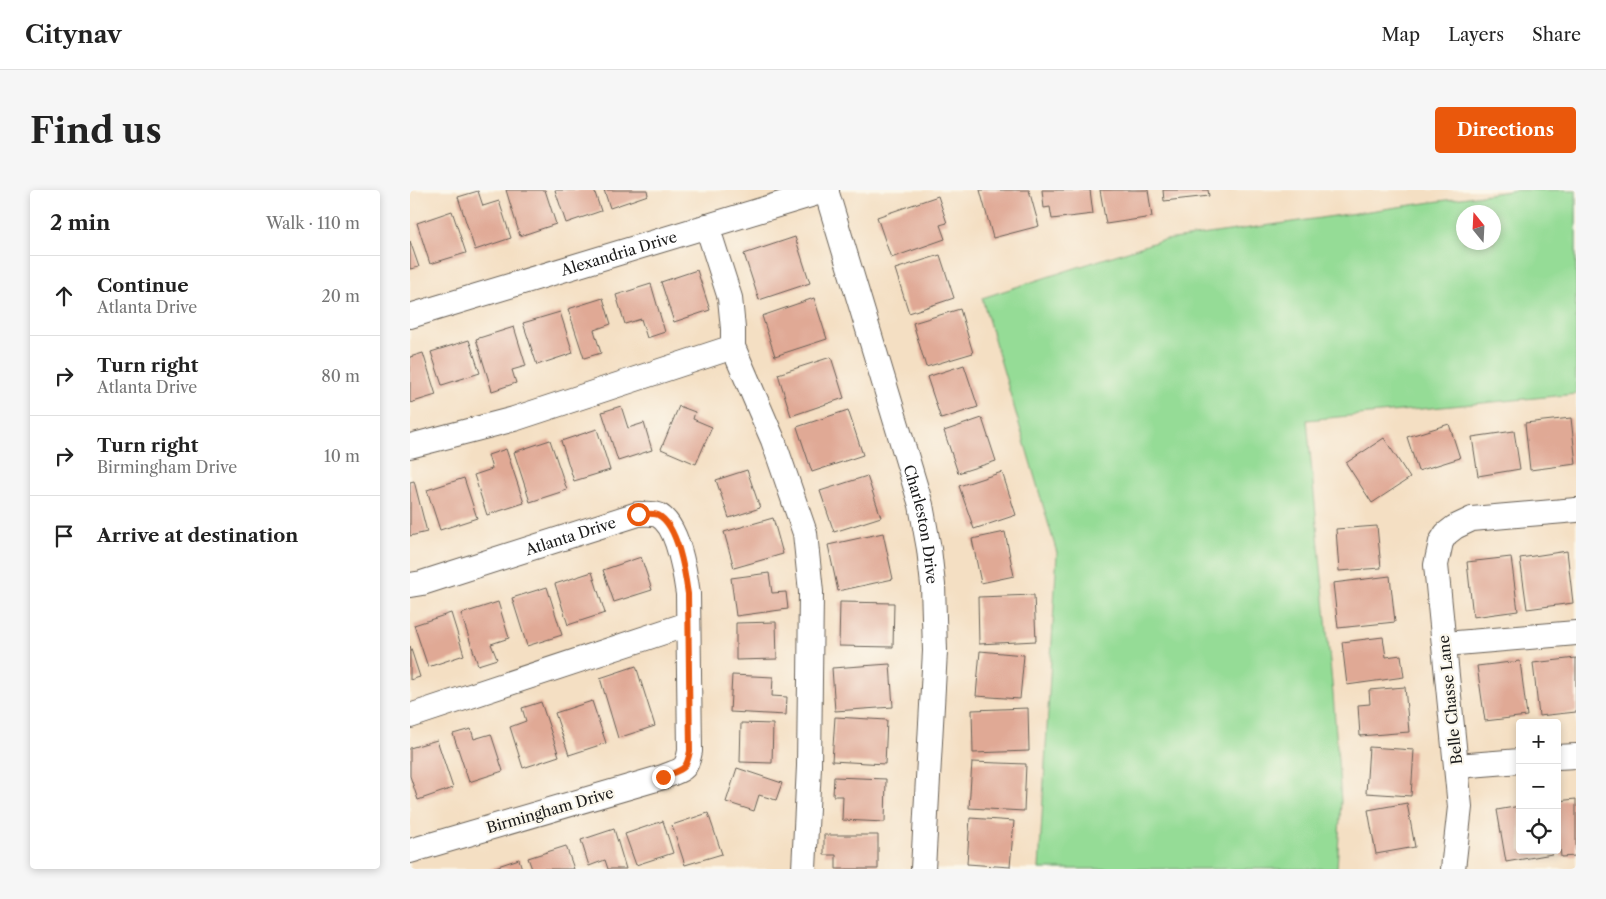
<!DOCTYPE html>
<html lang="en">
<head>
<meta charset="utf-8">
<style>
	body { margin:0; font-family:"Libre Caslon Text",serif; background:#f6f6f6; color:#222 }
	.controls { position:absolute; right:15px; bottom:15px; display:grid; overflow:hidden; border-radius:5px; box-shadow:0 2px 8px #0003 }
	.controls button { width:45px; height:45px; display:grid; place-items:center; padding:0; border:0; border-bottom:1px solid #e0e0e0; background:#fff; color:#222; font:25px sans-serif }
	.compass { position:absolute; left:1046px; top:15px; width:45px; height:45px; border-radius:50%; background:#fff; box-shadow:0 2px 8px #0003; rotate:342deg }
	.stop { position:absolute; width:15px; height:15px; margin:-11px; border:4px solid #ea580c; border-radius:50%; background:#fff }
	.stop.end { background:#ea580c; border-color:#fff; box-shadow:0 1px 5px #0008 }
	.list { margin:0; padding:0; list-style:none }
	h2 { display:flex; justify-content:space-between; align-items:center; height:65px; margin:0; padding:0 20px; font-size:21px }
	h2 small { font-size:16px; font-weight:400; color:#767676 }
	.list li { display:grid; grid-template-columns:32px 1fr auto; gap:15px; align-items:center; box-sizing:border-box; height:80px; padding:0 20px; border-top:1px solid #e0e0e0 }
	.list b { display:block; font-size:19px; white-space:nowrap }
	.list p { margin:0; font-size:16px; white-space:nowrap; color:#767676 }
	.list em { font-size:16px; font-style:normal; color:#767676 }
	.icon { flex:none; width:28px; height:28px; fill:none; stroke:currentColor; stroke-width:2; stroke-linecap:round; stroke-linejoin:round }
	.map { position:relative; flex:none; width:1166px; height:679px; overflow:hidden; border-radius:5px }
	header { display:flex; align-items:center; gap:30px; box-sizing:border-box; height:70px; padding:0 25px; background:#fff; border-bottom:1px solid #e0e0e0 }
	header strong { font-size:24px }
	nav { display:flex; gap:28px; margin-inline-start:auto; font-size:18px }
	.intro { display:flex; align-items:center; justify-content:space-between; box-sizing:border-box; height:120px; padding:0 30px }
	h1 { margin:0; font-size:35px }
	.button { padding:12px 22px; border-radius:5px; background:#ea580c; color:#fff; font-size:18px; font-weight:700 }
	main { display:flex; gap:30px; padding:0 30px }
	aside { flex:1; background:#fff; border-radius:5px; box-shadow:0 2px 8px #0003 }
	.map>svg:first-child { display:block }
</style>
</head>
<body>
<header>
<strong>Citynav</strong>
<nav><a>Map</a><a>Layers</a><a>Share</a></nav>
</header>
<div class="intro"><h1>Find us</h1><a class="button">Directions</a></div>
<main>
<aside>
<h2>2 min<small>Walk · 110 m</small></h2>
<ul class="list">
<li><svg class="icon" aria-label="ahead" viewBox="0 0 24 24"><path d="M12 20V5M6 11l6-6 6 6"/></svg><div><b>Continue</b><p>Atlanta Drive</p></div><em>20 m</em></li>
<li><svg class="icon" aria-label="right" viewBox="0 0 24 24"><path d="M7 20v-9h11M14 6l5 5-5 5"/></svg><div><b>Turn right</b><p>Atlanta Drive</p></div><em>80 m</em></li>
<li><svg class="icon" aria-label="right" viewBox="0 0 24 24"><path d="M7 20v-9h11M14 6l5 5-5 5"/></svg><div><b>Turn right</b><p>Birmingham Drive</p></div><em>10 m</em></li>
<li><svg class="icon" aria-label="arrive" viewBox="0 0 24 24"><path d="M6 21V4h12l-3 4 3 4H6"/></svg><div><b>Arrive at destination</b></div></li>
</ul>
</aside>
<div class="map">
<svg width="1166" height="679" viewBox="0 0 1166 679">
	<rect width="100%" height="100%" fill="#fbf7ec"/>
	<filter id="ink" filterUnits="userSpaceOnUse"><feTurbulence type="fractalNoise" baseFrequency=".02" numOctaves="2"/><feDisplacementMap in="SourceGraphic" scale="10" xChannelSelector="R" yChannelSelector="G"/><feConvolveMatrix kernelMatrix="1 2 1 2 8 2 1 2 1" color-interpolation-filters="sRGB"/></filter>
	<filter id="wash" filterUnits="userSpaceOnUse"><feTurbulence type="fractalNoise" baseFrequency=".0096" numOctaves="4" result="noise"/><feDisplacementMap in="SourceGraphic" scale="20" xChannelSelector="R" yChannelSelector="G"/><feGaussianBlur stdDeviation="1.12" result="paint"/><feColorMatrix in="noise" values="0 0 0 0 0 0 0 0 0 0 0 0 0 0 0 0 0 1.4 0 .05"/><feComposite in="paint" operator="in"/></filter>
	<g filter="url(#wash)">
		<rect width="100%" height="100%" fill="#f4dfc3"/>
		<path fill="#95dc96" stroke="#587c59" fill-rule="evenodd" d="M1107 0H1166V204L897 230 923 504 931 611 927 679H629L647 363 572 108 749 51ZM1054 22H1084V52H1054Z"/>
		<g id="blocks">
			<path fill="#e0a995" d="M96 0H135L146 34 110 46Z
				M145 0H184L191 21 156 33Z
				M194 0H237L238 5 200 18Z
				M570 0H619L629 36 583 48Z
				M632 0H680L683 24 642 29 640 17 634 18Z
				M690 0H738L742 27 696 34Z
				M753 0H798L799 6 754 11Z
				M68 1 73 16 89 11 101 48 65 60 48 7Z
				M528 6 537 33 530 35 535 49 481 68 467 27Z
				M42 21 56 63 20 74 7 33Z
				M385 47 400 93 349 110 334 64Z
				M0 51 9 77 0 79Z
				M530 65 544 108 499 123 485 79Z
				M287 80 300 120 264 132 251 92Z
				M241 94 255 142 237 148 231 129 215 134 206 105Z
				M193 108 201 134 184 140 191 163 174 168 158 119Z
				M404 108 417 149 365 166 352 126Z
				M550 119 563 163 516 177 503 133Z
				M150 122 163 163 127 175 113 133Z
				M104 137 116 176 102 180 106 193 82 201 66 149Z
				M59 150 70 183 32 195 21 162Z
				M13 163 26 205 0 213V167Z
				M421 167 434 208 381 226 368 184Z
				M554 175 568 217 531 229 517 187Z
				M211 216 218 238 234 233 242 260 208 271 192 222Z
				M269 216 285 222 283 229 302 237 286 274 251 259Z
				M438 220 453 265 402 282 387 237Z
				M572 228 586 271 548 283 534 241Z
				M1161 228 1166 274 1120 280 1115 233Z
				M1039 234 1050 268 1008 281 997 247Z
				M187 239 200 280 164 291 151 251Z
				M1104 241 1110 279 1068 286 1062 247Z
				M974 248 1000 288 962 313 936 273Z
				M140 250 157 300 120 312 104 262Z
				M96 259 114 313 77 325 64 285 82 279 78 265Z
				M337 280 350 318 319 328 306 290Z
				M592 282 606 325 564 339 549 296Z
				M457 286 471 327 424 342 410 301Z
				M54 288 67 328 30 340 17 300Z
				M4 291 17 342 0 346V292Z
				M363 328 373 364 324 378 314 342Z
				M967 336 971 378 929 381 926 339Z
				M595 342 604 386 571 393 562 349Z
				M473 343 483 389 428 401 418 355Z
				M1157 361 1163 413 1117 419 1110 368Z
				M231 367 242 400 204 412 193 380Z
				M1101 367 1108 421 1063 427 1057 372Z
				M182 382 195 423 158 435 145 394Z
				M359 383 362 403 376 402 378 419 326 426 321 388Z
				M980 386 985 432 928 438 923 393Z
				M137 397 152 445 117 456 102 408Z
				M624 405 626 451 569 454 568 407Z
				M88 412 99 448 81 454 87 469 68 475 51 424Z
				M430 412 484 413 483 457 429 456Z
				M41 423 54 465 18 477 4 435Z
				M366 432 367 469 326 470V433Z
				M973 447 976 467 991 465 994 487 937 495 932 452Z
				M0 456 10 487 0 490Z
				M570 461 614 465 610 509 566 506Z
				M1166 468V522L1129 526 1123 473Z
				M1110 471 1117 526 1075 531 1067 476Z
				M480 474 483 517 425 521 422 478Z
				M226 476 245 536 208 548 190 488Z
				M322 485 363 487 362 506 377 507 376 525 320 522Z
				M995 497 999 542 950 546 948 515 960 514 959 500Z
				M182 511 196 553 159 565 145 523Z
				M131 512 149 566 113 578 100 537 116 531 112 518Z
				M618 518 619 561 563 563 562 520Z
				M425 527 477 530 475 574 422 571Z
				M331 533 363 534 362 573 330 572Z
				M61 539 64 549 81 544 93 581 59 592 43 544Z
				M27 550 43 598 8 610 0 586V558Z
				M959 557 1004 560 1001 606 956 603Z
				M562 572 616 574 614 621 559 618Z
				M327 578 372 593 366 610 349 605 344 621 316 612Z
				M424 587 476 589 475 632 432 630 433 606H423Z
				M1166 609V666L1151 667 1147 632V611Z
				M997 613 1005 657 966 664 958 620Z
				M1110 616V660H1141L1142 664 1096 672 1087 620Z
				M298 623 312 664 275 675 262 635Z
				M560 628 604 631 600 677 557 674Z
				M253 631 263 663 226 675 215 644Z
				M204 639 216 679H198L195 670 179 676 171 650Z
				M414 645H468V679H426V665H414Z
				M156 656 164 679H122L118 668Z
				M109 669 112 679H79Z"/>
		</g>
	</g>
	<g filter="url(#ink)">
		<use href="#blocks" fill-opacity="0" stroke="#686056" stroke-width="1"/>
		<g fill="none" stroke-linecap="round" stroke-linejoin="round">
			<defs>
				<g id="minor">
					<path id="s1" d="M416 0 511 315 519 359 523 395 525 461 513 679"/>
					<path d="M297 36 320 108 323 139V157"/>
					<path id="s2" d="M0 126 417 0"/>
					<path d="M0 256 104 229 323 157 363 250 395 343 401 402 399 576 394 679"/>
					<path id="s3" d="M0 395 12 393 228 324C235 324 242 323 248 325 268 335 275 383 278 404L280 561C276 582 272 579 253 587L0 661"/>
					<path d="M1035 454 1166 443"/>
					<path d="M0 526 278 434"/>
					<path d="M1147 567 1166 566"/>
					<path d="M1047 576 1110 571"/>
					<path d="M1043 679 1050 617 1026 375 1031 352 1036 344 1045 337 1062 329 1166 320"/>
				</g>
			</defs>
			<use href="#minor" stroke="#686056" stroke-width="26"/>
			<use href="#minor" stroke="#fff" stroke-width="24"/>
		</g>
	</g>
	<g fill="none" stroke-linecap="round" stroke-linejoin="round" filter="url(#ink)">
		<path stroke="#ea580c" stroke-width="6" d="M228 324C235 324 242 323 248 325 268 335 275 383 278 404L280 561C276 582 272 579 253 587"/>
	</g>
	<g text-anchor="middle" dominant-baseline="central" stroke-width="4.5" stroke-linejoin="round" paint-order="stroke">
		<g font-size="15" fill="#1c1c1c" stroke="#fbf7ec">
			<text stroke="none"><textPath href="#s2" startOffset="218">Alexandria Drive</textPath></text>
			<text stroke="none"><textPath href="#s1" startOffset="348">Charleston Drive</textPath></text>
			<text stroke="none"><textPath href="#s3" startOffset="168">Atlanta Drive</textPath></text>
			<text transform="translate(1040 510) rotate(-96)">Belle Chasse Lane</text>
			<text transform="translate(140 620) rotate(-16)">Birmingham Drive</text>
		</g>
	</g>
</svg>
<div class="controls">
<button>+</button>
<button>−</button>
<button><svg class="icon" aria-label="locate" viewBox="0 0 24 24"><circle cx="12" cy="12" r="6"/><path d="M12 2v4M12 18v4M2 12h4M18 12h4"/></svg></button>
</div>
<svg class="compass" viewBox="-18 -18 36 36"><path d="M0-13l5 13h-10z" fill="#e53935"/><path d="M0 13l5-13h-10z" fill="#767676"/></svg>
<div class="stop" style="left:228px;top:324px"></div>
<div class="stop end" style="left:253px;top:587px"></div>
</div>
</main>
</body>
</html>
